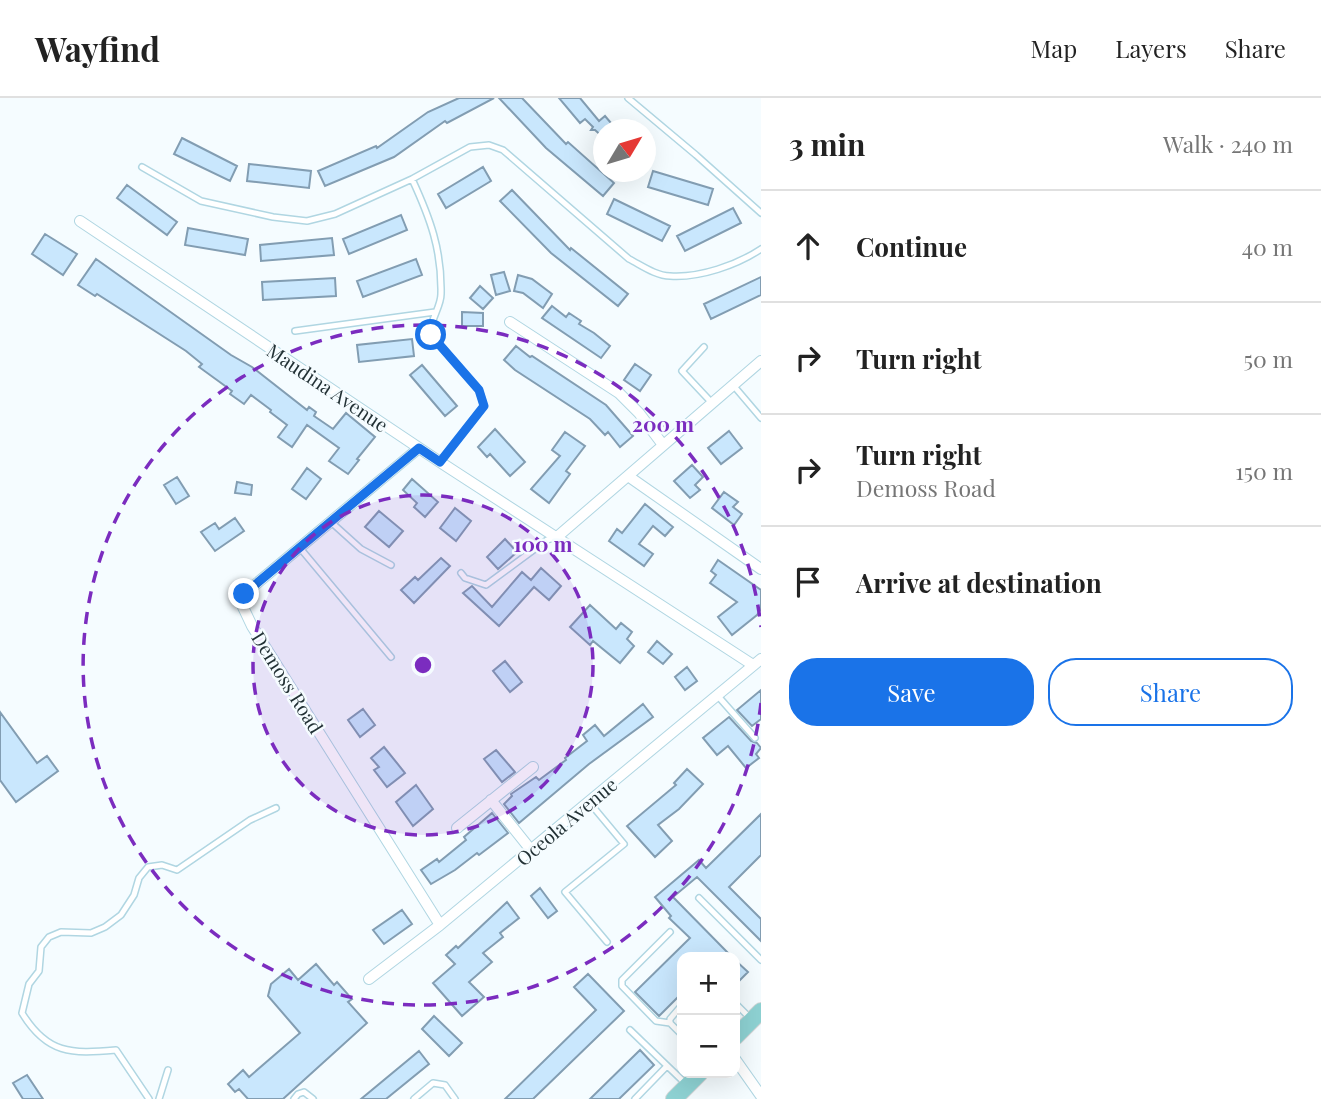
<!DOCTYPE html>
<html lang="en">
<head>
<meta charset="utf-8">
<style>
	body { margin:0; font-family:"Playfair Display",serif; background:#f2f2f2; color:#222 }
	.controls { position:absolute; right:21px; bottom:21px; display:grid; overflow:hidden; border-radius:14px; box-shadow:0 7px 28px #0002 }
	.controls button { width:63px; height:63px; display:grid; place-items:center; padding:0; border:0; border-bottom:2px solid #e0e0e0; background:#fff; color:#222; font:35px sans-serif }
	.compass { position:absolute; left:593px; top:21px; width:63px; height:63px; border-radius:50%; background:#fff; box-shadow:0 7px 28px #0002; rotate:52deg }
	.stop { position:absolute; width:21px; height:21px; margin:-16px; border:5px solid #1a73e8; border-radius:50%; background:#fff }
	.stop.end { background:#1a73e8; border-color:#fff; box-shadow:0 2px 7px #0008 }
	.list { margin:0; padding:0; list-style:none }
	h2 { display:flex; justify-content:space-between; align-items:center; height:91px; margin:0; padding:0 28px; font-size:30px }
	h2 small { font-size:23px; font-weight:400; color:#767676 }
	.list li { display:grid; grid-template-columns:46px 1fr auto; gap:21px; align-items:center; box-sizing:border-box; height:112px; padding:0 28px; border-top:2px solid #e0e0e0 }
	.list b { display:block; font-size:26px; white-space:nowrap }
	.list p { margin:0; font-size:23px; white-space:nowrap; color:#767676 }
	.list em { font-size:23px; font-style:normal; color:#767676 }
	.actions { display:flex; gap:14px; padding:21px 28px }
	.actions a { flex:1; padding:16px 0; border:2px solid #1a73e8; border-radius:28px; text-align:center; font-size:24px; color:#1a73e8 }
	.actions .main { background:#1a73e8; color:#fff }
	.icon { flex:none; width:38px; height:38px; fill:none; stroke:currentColor; stroke-width:2; stroke-linecap:round; stroke-linejoin:round }
	.map { position:relative; flex:none; width:761px; height:1001px; overflow:hidden }
	header { display:flex; align-items:center; gap:42px; box-sizing:border-box; height:98px; padding:0 35px; background:#fff; border-bottom:2px solid #e0e0e0 }
	header strong { font-size:33px }
	nav { display:flex; gap:38px; margin-inline-start:auto; font-size:24px }
	main { display:flex }
	aside { flex:1; background:#fff }
	.map>svg:first-child { display:block }
</style>
</head>
<body>
<header>
<strong>Wayfind</strong>
<nav><a>Map</a><a>Layers</a><a>Share</a></nav>
</header>
<main>
<div class="map">
<svg width="761" height="1001" viewBox="0 0 761 1001">
	<rect width="100%" height="100%" fill="#f5fcff"/>
	<path fill="#c9e7fd" stroke="#829db2" stroke-width="2" d="M459 0H494L447 25 445 23 394 59 325 88 318 73 376 48 377 50 428 14Z
		M499 0H522L566 46 568 44 614 85 603 98 546 50Z
		M559 0H580L599 23 605 18 617 32H604V40L595 32H591L593 29 585 21 580 25Z
		M182 40 237 68 230 83 174 56Z
		M249 66 311 73 309 90 247 83Z
		M483 69 491 83 446 110 438 96Z
		M653 73 713 91 708 107 648 89Z
		M127 87 177 124 167 137 117 100Z
		M512 92 570 152 571 150 628 196 618 208 551 155 500 103Z
		M614 101 670 128 662 143 607 116Z
		M733 110 741 125 685 153 677 138Z
		M401 117 407 132 349 156 343 141Z
		M188 130 248 141 245 157 185 147Z
		M45 136 77 156 63 177 32 156Z
		M332 140 334 157 261 163 260 147Z
		M96 161 231 257 252 269 307 312 309 309 316 314 314 318 333 331 346 315 375 339 357 361 359 362 348 376 329 363 339 350 307 327 292 349 278 339 287 327 270 314 271 312 251 297 244 306 230 296 232 293 199 269 202 266 186 253 97 196 95 198 78 187Z
		M416 161 422 177 363 199 357 183Z
		M504 174 510 193 496 197 491 177Z
		M518 177 532 181 552 196 543 210 523 195 514 193Z
		M761 179V197L711 221 704 206Z
		M335 180 336 198 263 202 262 184Z
		M480 188 493 200 483 211 470 200Z
		M552 208 566 219 569 215 581 223 579 226 594 235 610 248 601 260 542 220Z
		M462 214 483 215V228H462Z
		M412 241 414 258 359 264 357 247Z
		M516 248 530 259 532 258 606 307 633 338 620 349 608 334 605 337 590 321 515 272 504 262Z
		M635 266 651 277 640 293 624 282Z
		M422 267 457 308 445 318 410 277Z
		M495 331 525 364 510 378 490 356 487 359 478 349Z
		M729 333 742 350 721 366 708 350Z
		M565 334 585 348 566 373 570 376 549 405 531 391 560 358 552 352Z
		M692 367 703 379 695 387 700 392 690 400 674 383Z
		M307 370 321 381 306 401 292 391Z
		M177 379 189 398 176 406 164 387Z
		M412 381 438 404 425 419 414 409 417 405 403 392Z
		M237 384 252 387 251 397 235 395Z
		M724 394 738 404 733 409 742 416 734 427 712 410Z
		M645 406 673 429 665 438 653 428 639 446 653 456 644 468 609 443 617 431 622 435Z
		M455 410 471 423 456 443 440 430Z
		M379 413 403 433 389 449 365 429Z
		M235 420 244 433 215 453 201 434 215 425 219 431Z
		M505 441 517 454 498 471 487 459Z
		M441 460 450 468 414 505 401 492 415 479 418 482Z
		M718 462 761 492V511L757 517 732 537 718 519 737 504 710 485 716 477 711 473Z
		M541 470 561 488 549 502 534 489 499 528 463 495 472 488 492 509 522 474 531 482Z
		M590 507 616 531 621 525 632 534 627 541 634 548 620 565 593 543 590 547 570 529Z
		M657 543 672 556 663 566 648 554Z
		M505 563 522 584 510 594 493 573Z
		M687 569 697 583 685 592 675 579Z
		M761 592V621L752 628 737 612Z
		M643 606 653 619 589 666 519 725 504 706 512 698 511 696 536 679 539 682 566 662 565 660 587 643 583 637 595 627 604 638Z
		M363 611 375 627 360 639 348 622Z
		M0 614 37 665 47 658 58 673 16 704 0 682Z
		M729 619 751 643 757 645 761 650 756 656 759 660 746 670 728 648 717 657 703 640Z
		M384 649 405 675 387 689 374 672 379 669 371 660Z
		M496 652 515 674 502 684 484 661Z
		M687 671 703 686 679 711 658 727 672 743 655 759 627 728 676 687 674 685Z
		M416 687 433 711 413 728 396 704Z
		M492 715 508 735 479 757 477 755 455 772 431 786 421 772 437 761 439 764 466 742 464 739Z
		M761 716V757L729 789 761 821V843L697 779 673 799 732 859H682V895L659 918 635 894 690 840 669 820 671 818 655 799 699 762 706 770Z
		M540 790 557 813 548 820 531 798Z
		M507 804 519 820 500 835 503 839 483 855 492 864 469 884 484 899 462 918 433 885 455 866 446 857 456 848 458 850Z
		M402 812 412 826 384 846 373 832Z
		M735 862 748 874 735 887Z
		M316 866 334 887 337 884 352 901 348 904 367 925 283 1001H248L239 991 235 994 228 986 243 972 249 979 300 935 268 898 271 886 289 871 298 882Z
		M588 876 624 913 533 1001H505L596 912 574 889Z
		M434 918 462 945 449 958 422 931Z
		M640 952 654 967 619 1001H590Z
		M419 953 429 966 386 1001H361Z
		M27 977 43 1001H23L13 985Z"/>
	<g fill="none" stroke-linecap="round" stroke-linejoin="round">
		<defs>
			<path id="service" d="M628 0 696 57 761 115
				M142 69 201 103 273 119 307 123 335 116 412 81 470 49 489 47 503 52 629 161C641 167 656 178 670 178 700 180 737 167 761 151
				M412 81C430 120 442 152 441 196 441 210 429 222 431 237L479 292 484 308 440 364
				M295 233 435 214
				M704 249 682 273 712 305
				M733 287 761 320
				M331 424 361 451 391 467
				M300 450 391 559
				M461 475 465 480 486 487 547 442 557 439
				M717 597 755 640
				M589 704 624 746 565 794 607 844
				M699 800 761 862
				M670 834 622 882V888L656 923 670 925
				M735 905 750 920
				M682 907 670 921V925L682 937
				M630 932 685 985
				M149 1001 116 952C71 956 47 956 22 915L29 886 39 873 41 849 49 839 61 834 91 835 105 829 121 817 134 797 139 780 148 769 162 767 177 772 250 722 276 710
				M159 1001 168 972
				M294 1001 298 996 304 994 313 1001
				M414 1001 433 985 445 987 455 1001
				M635 1001 667 968"/>
			<path id="minor" d="M80 123 440 364 753 567
				M510 224 619 295 639 315 663 347
				M419 350 244 496 243 509 252 528 440 827
				M628 378 761 471
				M557 439 761 263
				M491 702 531 752
				M457 730 533 669
				M369 881 440 827 761 561
				M735 961 761 998"/>
			<path id="primary" d="M735 939 761 913
				M674 1001 700 975"/>
		</defs>
		<use href="#service" stroke="#b0d6e2" stroke-width="8"/>
		<use href="#minor" stroke="#b0d6e2" stroke-width="12"/>
		<use href="#primary" stroke="#d3d6d7" stroke-width="18"/>
		<use href="#service" stroke="#fff" stroke-width="5"/>
		<use href="#minor" stroke="#fff" stroke-width="10"/>
		<use href="#primary" stroke="#8ed2d3" stroke-width="16"/>
	</g>
	<g fill="none" stroke-linecap="round" stroke-linejoin="round">
		<path stroke="#1a73e8" stroke-width="9" d="M244 496 419 350 440 364 484 308 479 292 431 237"/>
	</g>
	<circle cx="423" cy="567" r="170" fill="#7b2cbf" fill-opacity=".12"/>
	<g fill="none" stroke="#7b2cbf" stroke-width="3.5" stroke-dasharray="12 9">
		<circle cx="423" cy="567" r="170"/>
		<path d="M761 605A340 340 0 1 1 761 529"/>
	</g>
	<g text-anchor="middle" dominant-baseline="central" stroke-width="5" stroke-linejoin="round" paint-order="stroke">
		<g font-size="19" fill="#223135" stroke="#f5fcff">
			<text transform="translate(328 289) rotate(34)">Maudina Avenue</text>
			<text transform="translate(288 584) rotate(58)">Demoss Road</text>
			<text transform="translate(566 723) rotate(-40)">Oceola Avenue</text>
		</g>
	</g>
	<circle cx="423" cy="567" r="10" fill="#7b2cbf" stroke="#f5fcff" stroke-width="3.5"/>
	<g font-size="21" text-anchor="middle" font-weight="bold" fill="#7b2cbf" stroke="#f5fcff" stroke-width="5" stroke-linejoin="round" paint-order="stroke">
		<text x="663" y="334">200 m</text>
		<text x="543" y="454">100 m</text>
	</g>
</svg>
<div class="controls">
<button>+</button>
<button>−</button>
</div>
<svg class="compass" viewBox="-18 -18 36 36"><path d="M0-13l5 13h-10z" fill="#e53935"/><path d="M0 13l5-13h-10z" fill="#767676"/></svg>
<div class="stop" style="left:431px;top:237px"></div>
<div class="stop end" style="left:244px;top:496px"></div>
</div>
<aside>
<h2>3 min<small>Walk · 240 m</small></h2>
<ul class="list">
<li><svg class="icon" aria-label="ahead" viewBox="0 0 24 24"><path d="M12 20V5M6 11l6-6 6 6"/></svg><div><b>Continue</b></div><em>40 m</em></li>
<li><svg class="icon" aria-label="right" viewBox="0 0 24 24"><path d="M7 20v-9h11M14 6l5 5-5 5"/></svg><div><b>Turn right</b></div><em>50 m</em></li>
<li><svg class="icon" aria-label="right" viewBox="0 0 24 24"><path d="M7 20v-9h11M14 6l5 5-5 5"/></svg><div><b>Turn right</b><p>Demoss Road</p></div><em>150 m</em></li>
<li><svg class="icon" aria-label="arrive" viewBox="0 0 24 24"><path d="M6 21V4h12l-3 4 3 4H6"/></svg><div><b>Arrive at destination</b></div></li>
</ul>
<div class="actions"><a class="main">Save</a><a>Share</a></div>
</aside>
</main>
</body>
</html>
